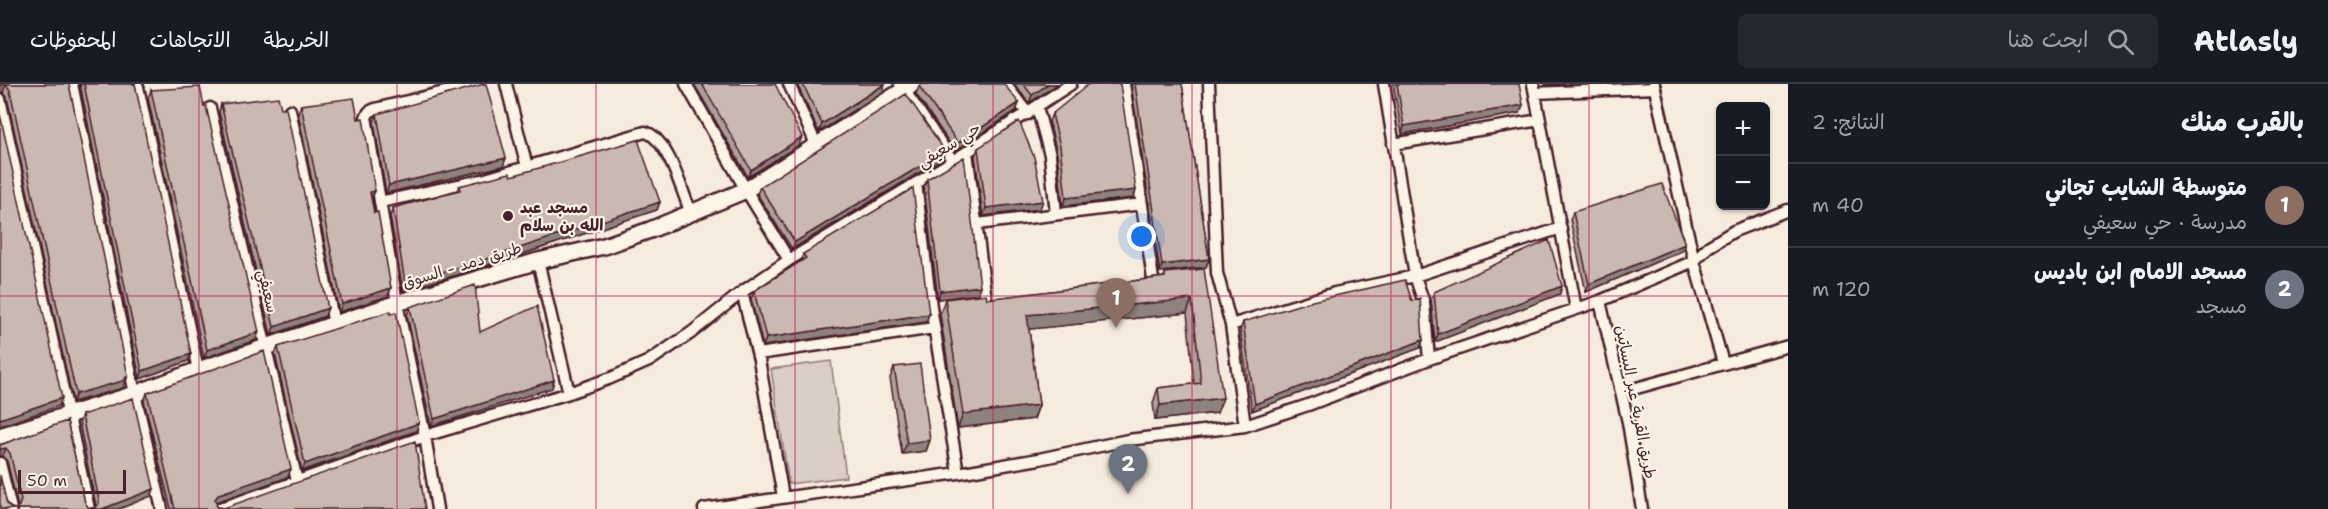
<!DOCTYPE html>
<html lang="ar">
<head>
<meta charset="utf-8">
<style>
	body { margin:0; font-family:"Shantell Sans","Playpen Sans Arabic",sans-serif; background:#242831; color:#f1f3f6; direction:rtl }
	.controls { position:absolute; right:18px; top:18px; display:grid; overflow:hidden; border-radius:9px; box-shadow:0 2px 4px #0004 }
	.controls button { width:54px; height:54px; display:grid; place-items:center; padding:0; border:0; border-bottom:2px solid #363941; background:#171b24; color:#f1f3f6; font:30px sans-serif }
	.scale { position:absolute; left:18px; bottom:15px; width:108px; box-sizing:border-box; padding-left:6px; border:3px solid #4a1f2b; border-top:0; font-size:16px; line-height:21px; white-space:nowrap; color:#4a1f2b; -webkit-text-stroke:4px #fcf5e5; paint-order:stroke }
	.you { position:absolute; left:1142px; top:153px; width:21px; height:21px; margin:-15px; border:4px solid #fff; border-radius:50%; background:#1a73e8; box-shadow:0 0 0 9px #1a73e833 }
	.badge { display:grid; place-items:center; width:39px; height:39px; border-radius:50%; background:#a6949b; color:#fff; font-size:20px; font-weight:700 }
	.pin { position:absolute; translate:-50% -50px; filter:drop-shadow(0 2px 3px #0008) }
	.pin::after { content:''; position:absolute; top:32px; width:21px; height:18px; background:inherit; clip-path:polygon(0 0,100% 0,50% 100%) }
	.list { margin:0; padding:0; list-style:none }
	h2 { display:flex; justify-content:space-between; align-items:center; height:78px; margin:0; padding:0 24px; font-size:26px }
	h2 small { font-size:20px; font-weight:400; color:#9ea1a6 }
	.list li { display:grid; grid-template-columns:39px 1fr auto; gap:18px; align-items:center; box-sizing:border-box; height:84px; padding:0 24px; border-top:2px solid #363941 }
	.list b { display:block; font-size:22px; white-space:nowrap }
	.list p { margin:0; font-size:20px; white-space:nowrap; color:#9ea1a6 }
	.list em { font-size:20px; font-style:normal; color:#9ea1a6 }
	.icon { flex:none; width:33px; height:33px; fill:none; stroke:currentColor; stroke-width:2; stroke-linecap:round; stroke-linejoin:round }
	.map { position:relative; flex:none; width:1788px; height:425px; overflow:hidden; direction:ltr }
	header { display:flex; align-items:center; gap:36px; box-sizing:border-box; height:84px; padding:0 30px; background:#171b24; border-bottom:2px solid #363941 }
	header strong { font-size:28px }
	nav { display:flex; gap:33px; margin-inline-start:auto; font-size:21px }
	.search { width:420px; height:54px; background:#242831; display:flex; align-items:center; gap:15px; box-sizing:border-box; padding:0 21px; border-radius:9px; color:#9ea1a6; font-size:22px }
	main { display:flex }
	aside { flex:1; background:#171b24 }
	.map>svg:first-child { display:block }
</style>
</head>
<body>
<header>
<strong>Atlasly</strong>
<div class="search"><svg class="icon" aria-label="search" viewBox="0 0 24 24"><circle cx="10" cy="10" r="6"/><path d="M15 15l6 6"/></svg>ابحث هنا</div>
<nav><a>الخريطة</a><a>الاتجاهات</a><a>المحفوظات</a></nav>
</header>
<main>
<aside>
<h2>بالقرب منك<small>النتائج: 2</small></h2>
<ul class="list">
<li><span class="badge" style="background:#8d6e63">1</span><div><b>متوسطة الشايب تجاني</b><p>مدرسة · حي سعيفي</p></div><em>40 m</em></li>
<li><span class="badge" style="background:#6b7280">2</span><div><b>مسجد الامام ابن باديس</b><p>مسجد</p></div><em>120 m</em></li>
</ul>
</aside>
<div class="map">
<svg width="1788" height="425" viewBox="0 0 1788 425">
	<rect width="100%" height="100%" fill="#f5ecde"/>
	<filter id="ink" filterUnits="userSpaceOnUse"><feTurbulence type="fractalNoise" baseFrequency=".0167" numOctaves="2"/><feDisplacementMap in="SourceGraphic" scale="12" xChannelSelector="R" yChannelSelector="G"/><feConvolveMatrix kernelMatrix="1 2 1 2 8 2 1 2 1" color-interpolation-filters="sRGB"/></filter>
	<g filter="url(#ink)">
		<path fill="#dbcec4" stroke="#927678" stroke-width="1.5" d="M831 277 846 393 789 400 771 285Z"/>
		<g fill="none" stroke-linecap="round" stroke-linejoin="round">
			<defs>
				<path id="street" d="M72 0 135 310 162 425
					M506 0 527 83
					M686 0 746 106 789 176
					M789 0 816 60
					M900 0 953 77
					M1005 0 1028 30
					M1124 0 1153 195
					M1209 0 1217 189 1231 241 1245 342
					M1384 0 1415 192 1424 219 1429 275
					M1533 0 1576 225
					M1654 0 1694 177 1723 279
					M138 3 198 286
					M1535 9 1655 4
					M0 15 89 425
					M1037 23 1050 71 1056 130
					M210 24 297 397
					M290 26 334 240
					M1393 60 1540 36
					M967 68 986 216
					M916 99 931 223 958 389
					M380 118 482 96 645 48C668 54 682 108 691 129
					M977 140 1142 120
					M538 177 569 309
					M742 208 759 276 783 413
					M1600 217 1628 338 1642 425
					M1231 241 1335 209 1415 192 1561 144
					M758 270 934 244
					M1622 308 1788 262
					M0 379 11 425
					M219 425 425 352 569 309 611 294 649 277 691 249 742 208 789 176 953 77 1071 0
					M437 425 425 352 397 219 366 33 369 28 375 25 477 0
					M704 425 958 389 1039 375 1128 356 1245 342 1308 321 1429 275 1600 217 1694 177 1708 163 1734 147 1788 126"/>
				<path id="secondary" d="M0 352 135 310 198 286 397 219 538 177 604 162 650 146 746 106 913 0"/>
			</defs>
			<use href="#street" stroke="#4a1f2b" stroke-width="15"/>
			<use href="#secondary" stroke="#4a1f2b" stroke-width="20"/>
			<use href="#street" stroke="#fcf5e5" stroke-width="10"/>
			<use href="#secondary" stroke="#fcf5e5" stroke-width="15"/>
		</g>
		<path fill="#ae9f98" stroke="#4a1f2b" stroke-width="1.5" d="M0 0H69L125 300 124 301 123 304 73 318 7 13 3 8H0Z
			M80 0H135L188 277 140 295Z
			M694 0H775L799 61 748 93Z
			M797 0H885L883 8 819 48Z
			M1014 0H1058L1029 19Z
			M1131 0H1182L1209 175 1206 183 1160 188Z
			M1393 0H1519L1520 29 1402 50Z
			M919 2 1019 19 1016 27 955 67 916 10Z
			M151 6 256 256 204 274 148 14Z
			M221 20 325 232 271 251 219 28Z
			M301 21 358 35 375 107 372 114 374 129 391 204 388 212 339 228 298 29Z
			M377 30 506 74 503 82 386 109 374 38Z
			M1052 30 1136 106 1133 114 1063 122 1057 70 1049 37Z
			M978 64 1040 125 983 132 975 72Z
			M945 67 942 75 792 165 757 110 760 103Z
			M511 92 660 118 657 126 483 183 403 207 390 132 393 124 457 106 459 102Z
			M927 95 978 210 938 215 924 103Z
			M1573 128 1685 160 1682 167 1586 208 1570 136Z
			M803 170 929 230 926 238 763 262 751 215 754 207 801 177Z
			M1204 185 1217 329 1155 336 1153 319 1158 304 1194 300 1187 229 1029 245 1039 321 1034 335 958 344 940 230 945 215H987L1164 193 1165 189Z
			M1434 208 1560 210 1435 258 1431 215Z
			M410 223 480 248 554 296 552 304 431 342 407 231Z
			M391 230 416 347 302 387 275 270 278 263Z
			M1243 238 1423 256 1420 264 1252 327 1240 246Z
			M894 283 930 356 926 367 902 370 890 294Z
			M147 309 288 393 216 418V419L217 423 224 424 425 425H171L144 317Z
			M82 331 154 405 151 412 119 425H0L7 420 11 424 15 425 18 423 7 377 3 372 0 361 67 337 85 419 89 424H94L96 422 79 339Z"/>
		<path fill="#8d827c" stroke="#4a1f2b" stroke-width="1.5" d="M1 0H6L3 8H0Z
			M885 0 883 8 819 48 822 40Z
			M1048 0H1058L1029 19 1032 11Z
			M1545 0H1571L1545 1Z
			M1019 19 1016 27 955 67 958 59Z
			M1523 21 1520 29 1402 50 1404 42Z
			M802 53 799 61 748 93 751 86Z
			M945 67 942 75 792 165 795 158Z
			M506 74 503 82 386 109 389 101Z
			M1136 106 1133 114 1063 122 1066 114Z
			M375 107 372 114 370 108Z
			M1043 117 1040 125 983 132 986 124Z
			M660 118 657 126 483 183 403 207 405 199Z
			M1685 160 1682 167 1586 208 1589 200Z
			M1209 175 1206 183 1160 188 1162 181Z
			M980 202 978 210 938 215 940 207Z
			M1562 202 1560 210 1435 258 1438 250Z
			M391 204 388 212 339 228 342 220Z
			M1192 215 1187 229 1022 246 1027 231Z
			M328 224 325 232 271 251 274 243Z
			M929 230 926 238 763 262 766 254Z
			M259 248 256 256 204 274 207 266Z
			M1423 256 1420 264 1252 327 1255 320Z
			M191 270 188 277 140 295 142 287Z
			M128 292 125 300 124 301 123 304 73 318 76 310Z
			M554 296 552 304 431 342 434 335Z
			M62 314 59 322 0 342V335Z
			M1223 314 1217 329 1155 336 1160 321Z
			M1039 321 1034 335 958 344 963 330Z
			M419 339 416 347 302 387 305 380Z
			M930 356 926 367 902 370 907 359Z
			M1 364H6L3 372H0Z
			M291 385 288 393 216 418 212 423 215 415 219 410Z
			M154 405 151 412 119 425H102Z"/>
		<path fill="#cab9b1" stroke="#4a1f2b" stroke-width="1.5" d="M0 0H69L128 292 125 294 126 296 76 310 10 6 6 0Z
			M84 0H135L191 270 142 287Z
			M484 0H486L506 74 389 101 377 30Z
			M702 0H775L802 53 751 86Z
			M803 0H885L822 40Z
			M921 0H1004L1019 19 958 59 919 2Z
			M1023 0H1048L1032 11Z
			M1089 0H1120L1136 106 1066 114 1060 62 1052 30Z
			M1135 0H1182L1209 175 1162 181Z
			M1397 0H1519L1523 21 1404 42Z
			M200 3 204 22H206L259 248 207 266 151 6Z
			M906 10 945 67 795 158 760 103Z
			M278 13 281 24H286L328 224 274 243 221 20Z
			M354 14 358 35 363 34 375 107 370 108 374 129 378 128 391 204 342 220 301 21Z
			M0 30 62 314 0 335Z
			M1019 37 1034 73 1043 117 986 124 978 64Z
			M638 56 660 118 486 175 405 199 393 124 460 106 459 102 510 89 511 92Z
			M964 73 980 202 940 207 927 95Z
			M1662 100 1685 160 1589 200 1573 128Z
			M913 104 929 230 766 254 754 207 806 174 803 170Z
			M1549 156 1562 202 1438 250 1434 208Z
			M1204 185 1223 314 1160 321 1158 304 1201 299 1192 215 1027 231 1039 321 963 330 945 215 986 210 987 215 1165 193V189Z
			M1405 196 1412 217 1420 214 1423 256 1255 320 1243 238 1308 218Z
			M475 201 480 248 537 222 554 296 434 335 410 223Z
			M391 227V230L396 228 419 339 305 380 278 263Z
			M264 267 291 385 219 410 215 415 217 423 224 424 415 357 425 425H175L147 309Z
			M920 280 930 356 907 359 894 283Z
			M133 314 154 405 102 425H0V391L7 420 11 424 15 425 19 422 21 416 10 369 6 364 0 365V361L67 337 85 419 89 424H94L99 420V416L82 331Z"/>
	</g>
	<path fill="none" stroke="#c2185b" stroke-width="1.5" stroke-opacity="0.55" d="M199 0V425M397 0V425M596 0V425M795 0V425M993 0V425M1192 0V425M1391 0V425M1589 0V425M0 212H1788"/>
	<circle fill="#4a1f2b" stroke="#fcf5e5" stroke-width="2" cx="508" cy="132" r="6"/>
	<g text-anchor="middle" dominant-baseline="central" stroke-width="4.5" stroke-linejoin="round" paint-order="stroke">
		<g font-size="16" fill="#4a1f2b" stroke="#fcf5e5">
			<text transform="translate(949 61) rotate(-32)">حي سعيفي</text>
			<text transform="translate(462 181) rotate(-17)">طريق دمد - السوق</text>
			<text transform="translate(268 207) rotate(77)">سعيفي</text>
			<text transform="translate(1636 318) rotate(79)">طريق القرية عبر البساتين</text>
		</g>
		<g font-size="16" font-weight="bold" fill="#4a1f2b" stroke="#fcf5e5" text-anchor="start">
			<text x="520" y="123">مسجد عبد<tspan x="520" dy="18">الله بن سلام</tspan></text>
		</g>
	</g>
</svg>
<div class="controls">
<button>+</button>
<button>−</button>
</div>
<div class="scale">50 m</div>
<div class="you"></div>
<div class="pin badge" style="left:1116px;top:244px;background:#8d6e63">1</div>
<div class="pin badge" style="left:1128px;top:410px;background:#6b7280">2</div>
</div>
</main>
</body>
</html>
